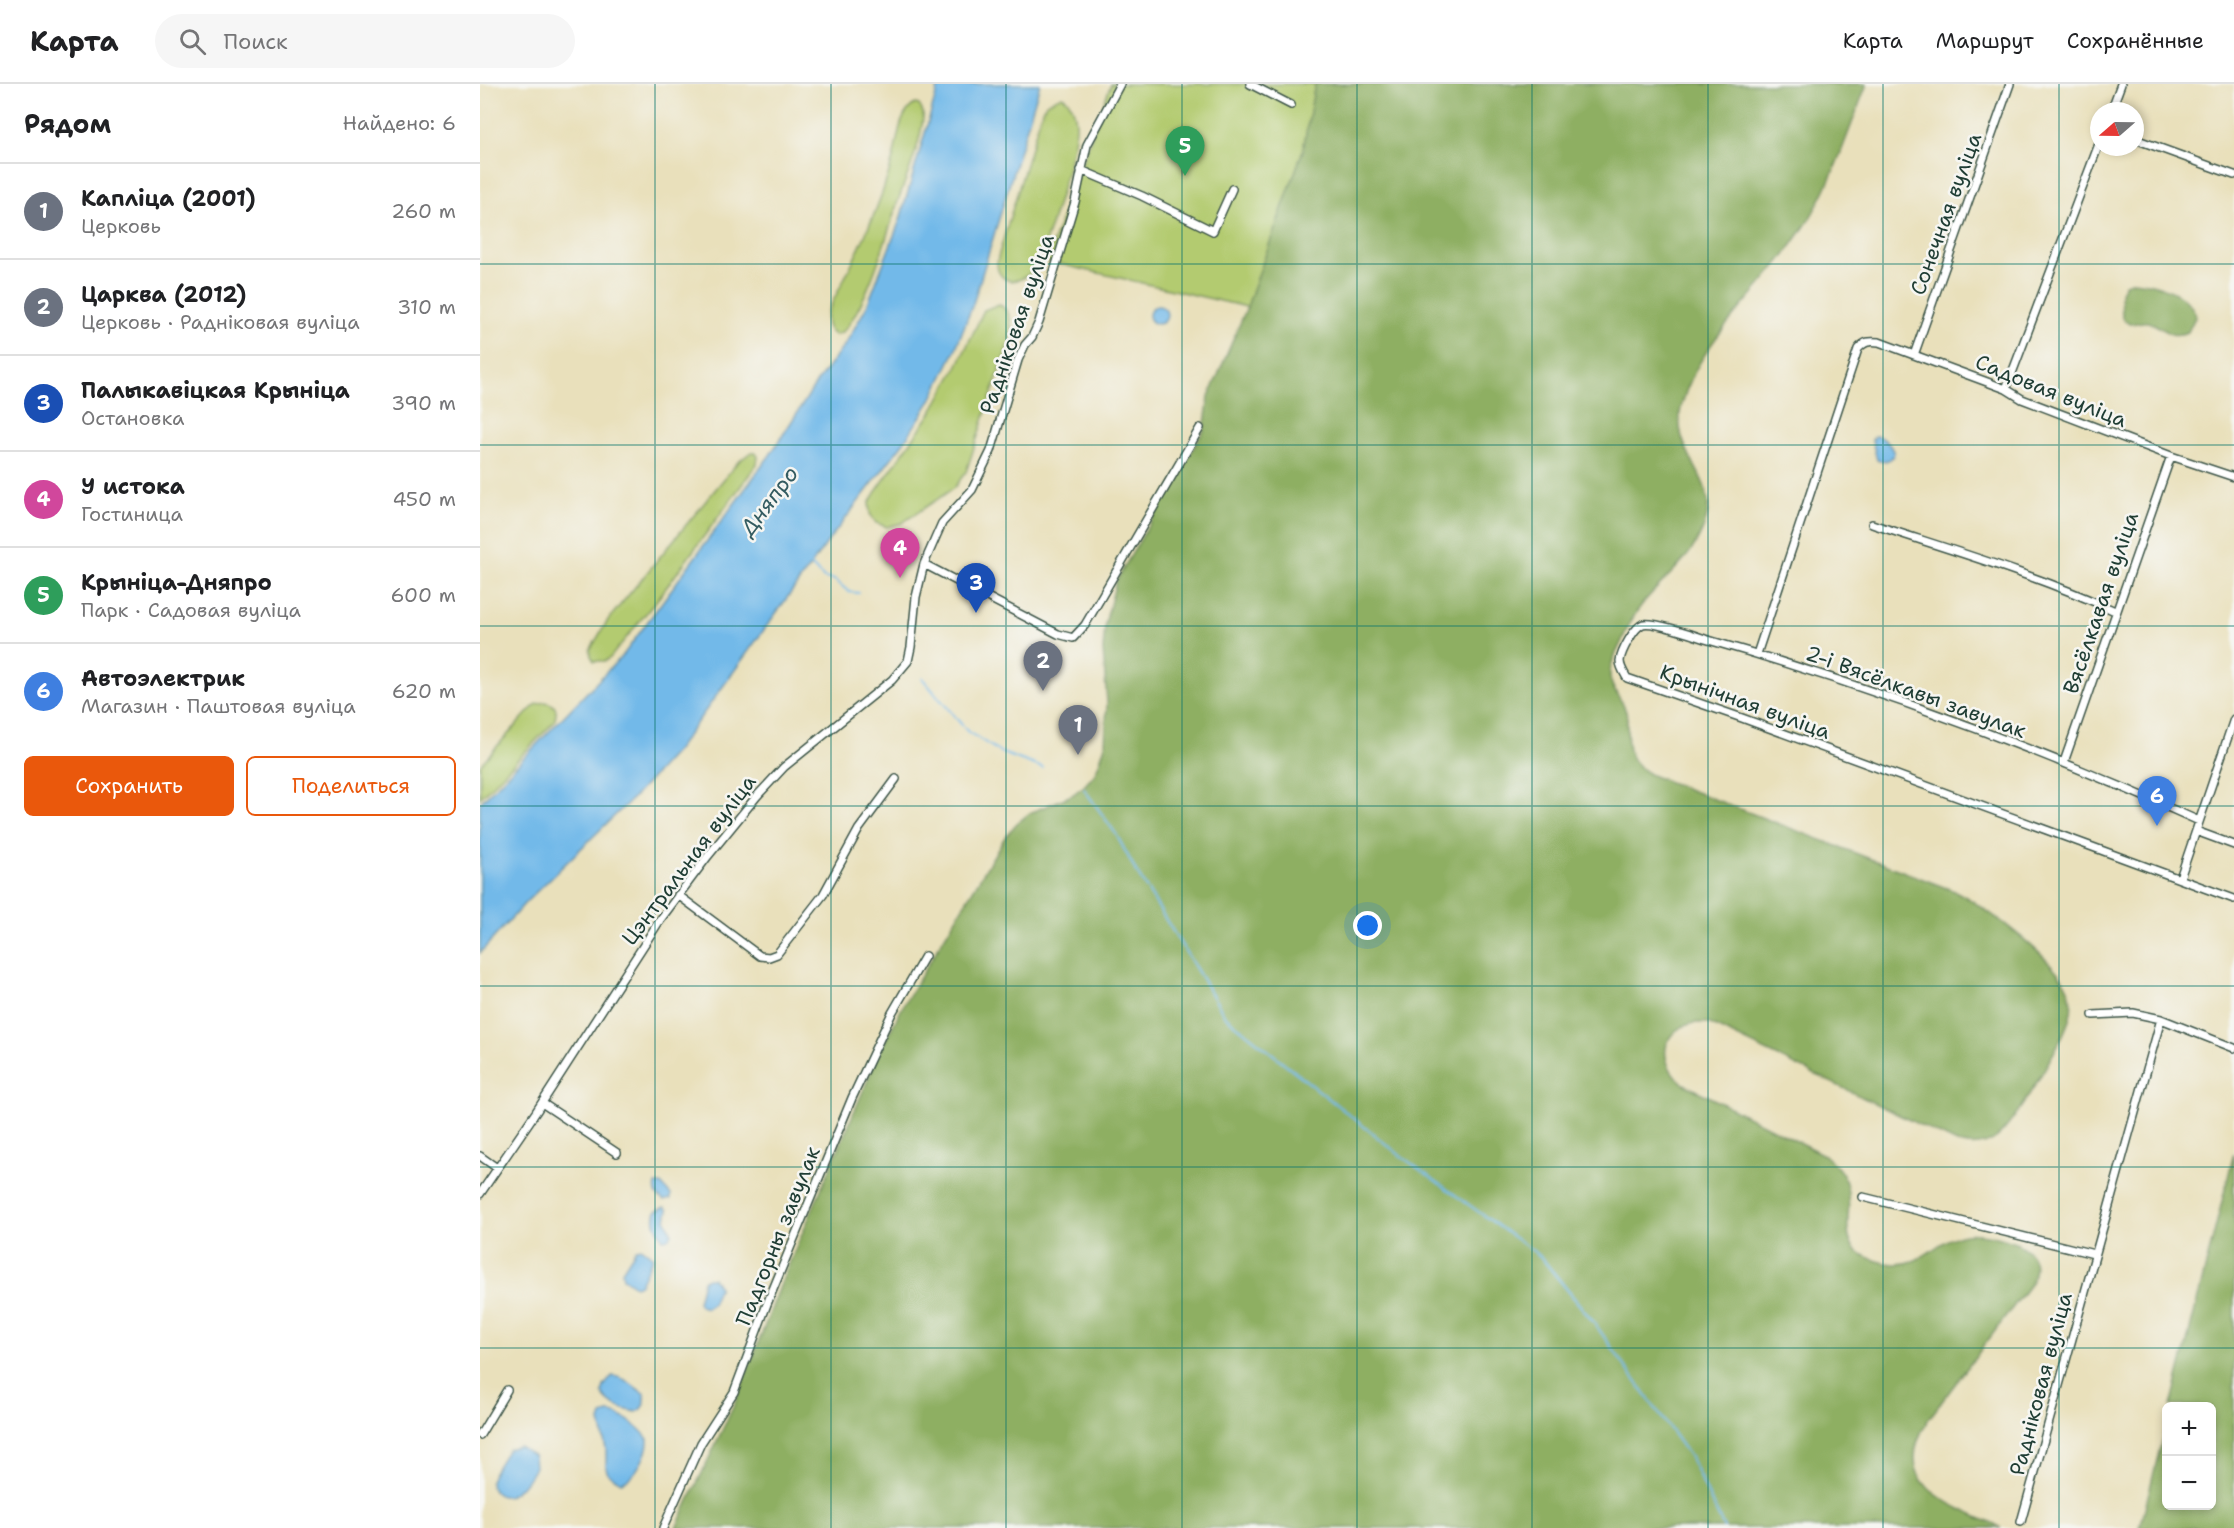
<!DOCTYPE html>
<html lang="ru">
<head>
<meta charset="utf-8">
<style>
	body { margin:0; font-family:"Shantell Sans",sans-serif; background:#f6f6f6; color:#202124 }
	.controls { position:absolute; right:18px; bottom:18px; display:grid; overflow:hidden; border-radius:9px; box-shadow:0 3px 9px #0003 }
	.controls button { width:54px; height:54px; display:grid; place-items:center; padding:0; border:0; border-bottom:2px solid #e0e0e0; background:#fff; color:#202124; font:30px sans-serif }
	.compass { position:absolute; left:1610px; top:18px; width:54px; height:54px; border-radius:50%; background:#fff; box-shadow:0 3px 9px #0003; rotate:250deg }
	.you { position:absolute; left:888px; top:842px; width:21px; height:21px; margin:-15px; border:4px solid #fff; border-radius:50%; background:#1a73e8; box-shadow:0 0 0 9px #1a73e833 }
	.badge { display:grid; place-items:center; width:39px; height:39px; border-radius:50%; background:#ea580c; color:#fff; font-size:20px; font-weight:700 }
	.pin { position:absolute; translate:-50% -50px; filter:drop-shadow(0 2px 3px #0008) }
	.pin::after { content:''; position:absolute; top:32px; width:21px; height:18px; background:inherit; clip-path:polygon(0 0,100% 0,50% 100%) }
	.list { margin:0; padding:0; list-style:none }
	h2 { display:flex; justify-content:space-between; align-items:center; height:78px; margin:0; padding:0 24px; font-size:26px }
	h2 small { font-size:20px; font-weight:400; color:#757577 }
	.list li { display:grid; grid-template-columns:39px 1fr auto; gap:18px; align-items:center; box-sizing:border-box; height:96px; padding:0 24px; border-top:2px solid #e0e0e0 }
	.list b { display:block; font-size:22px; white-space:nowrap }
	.list p { margin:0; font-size:20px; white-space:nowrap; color:#757577 }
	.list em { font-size:20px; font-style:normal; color:#757577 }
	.actions { display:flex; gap:12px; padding:18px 24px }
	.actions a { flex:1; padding:14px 0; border:2px solid #ea580c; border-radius:9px; text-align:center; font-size:21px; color:#ea580c }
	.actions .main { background:#ea580c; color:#fff }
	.icon { flex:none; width:33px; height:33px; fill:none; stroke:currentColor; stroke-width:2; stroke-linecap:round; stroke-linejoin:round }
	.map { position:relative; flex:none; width:1754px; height:1444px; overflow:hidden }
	header { display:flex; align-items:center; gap:36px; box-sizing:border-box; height:84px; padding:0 30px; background:#fff; border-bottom:2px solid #e0e0e0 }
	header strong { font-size:28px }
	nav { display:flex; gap:33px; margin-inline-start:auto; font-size:21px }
	.search { width:420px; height:54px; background:#f6f6f6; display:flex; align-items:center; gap:15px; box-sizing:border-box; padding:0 21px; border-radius:33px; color:#757577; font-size:22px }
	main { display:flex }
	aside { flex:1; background:#fff }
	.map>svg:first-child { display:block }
</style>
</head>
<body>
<header>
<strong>Карта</strong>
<div class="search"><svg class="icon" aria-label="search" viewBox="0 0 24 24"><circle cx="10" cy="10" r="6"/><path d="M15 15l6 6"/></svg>Поиск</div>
<nav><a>Карта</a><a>Маршрут</a><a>Сохранённые</a></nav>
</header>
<main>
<aside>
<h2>Рядом<small>Найдено: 6</small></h2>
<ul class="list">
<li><span class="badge" style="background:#6b7280">1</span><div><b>Капліца (2001)</b><p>Церковь</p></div><em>260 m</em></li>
<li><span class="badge" style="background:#6b7280">2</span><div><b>Царква (2012)</b><p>Церковь · Радніковая вуліца</p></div><em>310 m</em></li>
<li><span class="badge" style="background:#1a4fb4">3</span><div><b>Палыкавіцкая Крыніца</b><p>Остановка</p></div><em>390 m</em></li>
<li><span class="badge" style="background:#d1479c">4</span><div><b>У истока</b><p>Гостиница</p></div><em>450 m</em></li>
<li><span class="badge" style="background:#2e9e5b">5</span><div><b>Крыніца-Дняпро</b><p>Парк · Садовая вуліца</p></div><em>600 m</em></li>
<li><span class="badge" style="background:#3f7fe0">6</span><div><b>Автоэлектрик</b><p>Магазин · Паштовая вуліца</p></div><em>620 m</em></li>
</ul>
<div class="actions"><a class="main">Сохранить</a><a>Поделиться</a></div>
</aside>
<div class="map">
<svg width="1754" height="1444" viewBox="0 0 1754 1444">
	<rect width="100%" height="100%" fill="#f6f6f2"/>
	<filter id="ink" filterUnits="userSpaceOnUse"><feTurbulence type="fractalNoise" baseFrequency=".0167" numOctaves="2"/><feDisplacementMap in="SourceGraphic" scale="12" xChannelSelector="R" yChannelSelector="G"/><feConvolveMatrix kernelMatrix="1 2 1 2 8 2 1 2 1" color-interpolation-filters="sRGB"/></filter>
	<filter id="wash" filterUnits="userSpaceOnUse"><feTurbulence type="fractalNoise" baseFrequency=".008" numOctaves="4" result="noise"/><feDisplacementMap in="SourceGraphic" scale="24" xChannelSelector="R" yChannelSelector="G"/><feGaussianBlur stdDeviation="1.35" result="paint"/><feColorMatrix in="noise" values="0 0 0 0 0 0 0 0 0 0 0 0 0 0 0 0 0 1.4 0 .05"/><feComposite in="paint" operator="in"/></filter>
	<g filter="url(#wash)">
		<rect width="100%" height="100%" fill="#e9e0bb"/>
		<path fill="#b3cb70" stroke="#698452" stroke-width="1.5" d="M631 0H835L823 66 767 223 566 177Z
			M582 12C592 17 595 27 596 39 598 58 565 167 554 184 547 195 529 203 520 190 516 185 517 178 518 173L560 34 566 19Z
			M435 20 439 21C442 26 444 29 443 34 440 61 428 89 419 114 406 153 391 210 367 243 363 248 361 249 355 251 346 246 345 237 348 227 373 178 399 128 413 74 418 57 418 30 435 20Z
			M519 220C532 228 532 241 530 255L486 388 474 404 422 439 407 443 396 439 390 430 389 420 395 409 451 329 477 283 504 226Z
			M271 368 276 369 278 373 277 380 180 512 130 574 125 577H114L111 572 110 566 128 536 257 379Z
			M65 618C77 620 78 627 74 638L0 714V681L50 626 57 620Z"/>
		<path fill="#8eaf62" stroke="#56764b" stroke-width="1.5" d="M835 0H1387C1368 47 1353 99 1325 142 1316 155 1307 169 1296 182 1262 225 1217 265 1202 320 1188 367 1239 393 1226 436 1215 474 1187 490 1164 518 1153 531 1146 546 1140 561 1136 569 1131 578 1130 587 1128 606 1146 616 1147 633 1148 660 1143 675 1171 691L1477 808C1505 823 1583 879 1590 911 1592 918 1592 926 1590 933 1584 955 1534 1041 1516 1054 1504 1063 1491 1063 1477 1059L1228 939C1186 935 1170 974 1204 1000L1344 1071C1354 1079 1363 1087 1366 1099 1377 1134 1347 1167 1406 1179 1443 1186 1454 1155 1485 1150 1496 1148 1506 1151 1517 1153 1541 1159 1564 1169 1551 1199L1448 1336C1406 1403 1473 1420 1521 1444H196L255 1319 304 1192 400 967 424 920 525 753 537 739 550 729 592 711 604 702 614 691 620 677 625 661 627 619 623 566 625 540 636 497 724 346 729 312 767 223 823 66Z
			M1653 197C1676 199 1707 208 1716 231L1708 248C1686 256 1686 243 1668 238 1663 237 1654 240 1649 240L1642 234 1641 208 1645 200Z
			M1754 1069V1444H1660L1686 1340V1422H1732V1322H1691Z"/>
		<path fill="#72b9e9" stroke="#487b8e" stroke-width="1.5" d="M459 0H560L493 220 474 269 450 318 424 358 349 456 197 666 156 711 46 818 0 869V719L144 570 290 371 337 298 366 259 387 222 420 136Z
			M669 231a9 9 0 1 1 18 0a9 9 0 1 1-18 0Z
			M1395 352C1405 353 1410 360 1414 369 1412 376 1404 379 1397 376L1392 356Z
			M176 1100H181L191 1111V1115L184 1117C177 1112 174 1109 176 1100Z
			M185 1123 188 1126 186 1136 192 1150 189 1154 183 1155C177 1145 172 1138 176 1127Z
			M162 1164 173 1173 160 1200 155 1202 143 1194 142 1187 156 1165Z
			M227 1194H233L239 1203 232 1220 226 1224 220 1222 218 1218 223 1197Z
			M132 1292C147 1293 153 1303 165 1310 166 1318 164 1323 157 1328 144 1326 128 1322 122 1309L124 1302Z
			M128 1329C141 1329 160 1343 168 1355 169 1369 155 1395 141 1398L128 1390 126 1384V1365L120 1337 122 1331Z
			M39 1362 54 1372 55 1383C50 1394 31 1420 17 1410 13 1407 10 1403 10 1398 10 1392 24 1372 28 1365Z"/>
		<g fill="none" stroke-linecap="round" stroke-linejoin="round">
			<path stroke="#72b9e9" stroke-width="2" d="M330 480 344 494 355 496 369 508 379 509
				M442 594 488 648 522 669 563 684
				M604 705 636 750 656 787 745 932 921 1072 1060 1172 1115 1240 1210 1373 1244 1444"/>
		</g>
	</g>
	<g filter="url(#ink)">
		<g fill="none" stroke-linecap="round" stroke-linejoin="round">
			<defs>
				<path id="minor" d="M770 0 811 21
					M1631 27 1641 0
					M1655 55 1754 91
					M601 86 662 112 733 147 752 105
					M1434 271 1530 0
					M1526 305 1619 60
					M1392 440C1474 467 1557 491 1635 527
					M444 480 578 550 593 554 605 541 720 344
					M1277 570 1378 265C1385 257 1389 257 1399 258L1526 305 1542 315 1691 372 1754 393
					M1584 678 1691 372
					M1719 737C1560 665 1393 603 1225 555 1214 551 1172 537 1163 540 1154 543 1141 568 1140 577 1140 583 1144 589 1147 594L1262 634 1754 815
					M1716 747 1754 761
					M1700 794 1754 635
					M198 811 280 872 289 873 297 870 343 811 379 745 416 695
					M1613 931 1653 929 1681 935 1754 964
					M62 1019 137 1069
					M0 1072 17 1084
					M0 1110 56 1028 180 836 228 772 277 712 304 683 412 596 428 577 431 563 436 513 444 480 462 439 492 406 511 367 538 276 545 261 552 253 559 238 595 118 607 61 640 0
					M1383 1113 1614 1170
					M0 1351 27 1306
					M1541 1438 1681 935
					M183 1444 221 1359 254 1308 287 1220 372 1014 412 929 445 872"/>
			</defs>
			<use href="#minor" stroke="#3d5548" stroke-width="10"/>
			<use href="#minor" stroke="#fff" stroke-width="7"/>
		</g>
	</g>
	<path fill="none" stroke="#0f766e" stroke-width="1.5" stroke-opacity="0.55" d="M175 0V1444M351 0V1444M526 0V1444M702 0V1444M877 0V1444M1052 0V1444M1228 0V1444M1403 0V1444M1579 0V1444M0 180H1754M0 361H1754M0 542H1754M0 722H1754M0 902H1754M0 1083H1754M0 1264H1754"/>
	<g text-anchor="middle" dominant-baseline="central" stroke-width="5" stroke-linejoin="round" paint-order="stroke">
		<g font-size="21" fill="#1f3d34" stroke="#f6f6f2">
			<text transform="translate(1466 130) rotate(-70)">Сонечная вуліца</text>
			<text transform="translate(537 240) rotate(-71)">Радніковая вуліца</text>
			<text transform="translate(1571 307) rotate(22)">Садовая вуліца</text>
			<text transform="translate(1621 519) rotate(-71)">Вясёлкавая вуліца</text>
			<text transform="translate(1436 608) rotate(20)">2-і Вясёлкавы завулак</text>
			<text transform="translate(1265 618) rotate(20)">Крынічная вуліца</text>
			<text transform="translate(209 776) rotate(-53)">Цэнтральная вуліца</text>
			<text transform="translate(298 1152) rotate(-68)">Падгорны завулак</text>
			<text transform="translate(1561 1300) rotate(-75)">Радніковая вуліца</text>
		</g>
		<g font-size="22" font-style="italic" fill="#345c61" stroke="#f6f6f2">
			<text transform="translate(289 417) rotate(-53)">Дняпро</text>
		</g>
	</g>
</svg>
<div class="controls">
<button>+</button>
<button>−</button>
</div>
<svg class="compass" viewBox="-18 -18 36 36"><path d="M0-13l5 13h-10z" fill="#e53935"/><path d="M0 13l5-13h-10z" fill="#757577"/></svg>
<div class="you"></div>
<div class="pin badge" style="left:598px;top:671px;background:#6b7280">1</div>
<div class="pin badge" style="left:563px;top:607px;background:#6b7280">2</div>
<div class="pin badge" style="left:496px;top:529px;background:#1a4fb4">3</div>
<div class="pin badge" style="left:420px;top:494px;background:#d1479c">4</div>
<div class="pin badge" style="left:705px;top:92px;background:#2e9e5b">5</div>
<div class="pin badge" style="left:1677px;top:742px;background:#3f7fe0">6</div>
</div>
</main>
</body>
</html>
